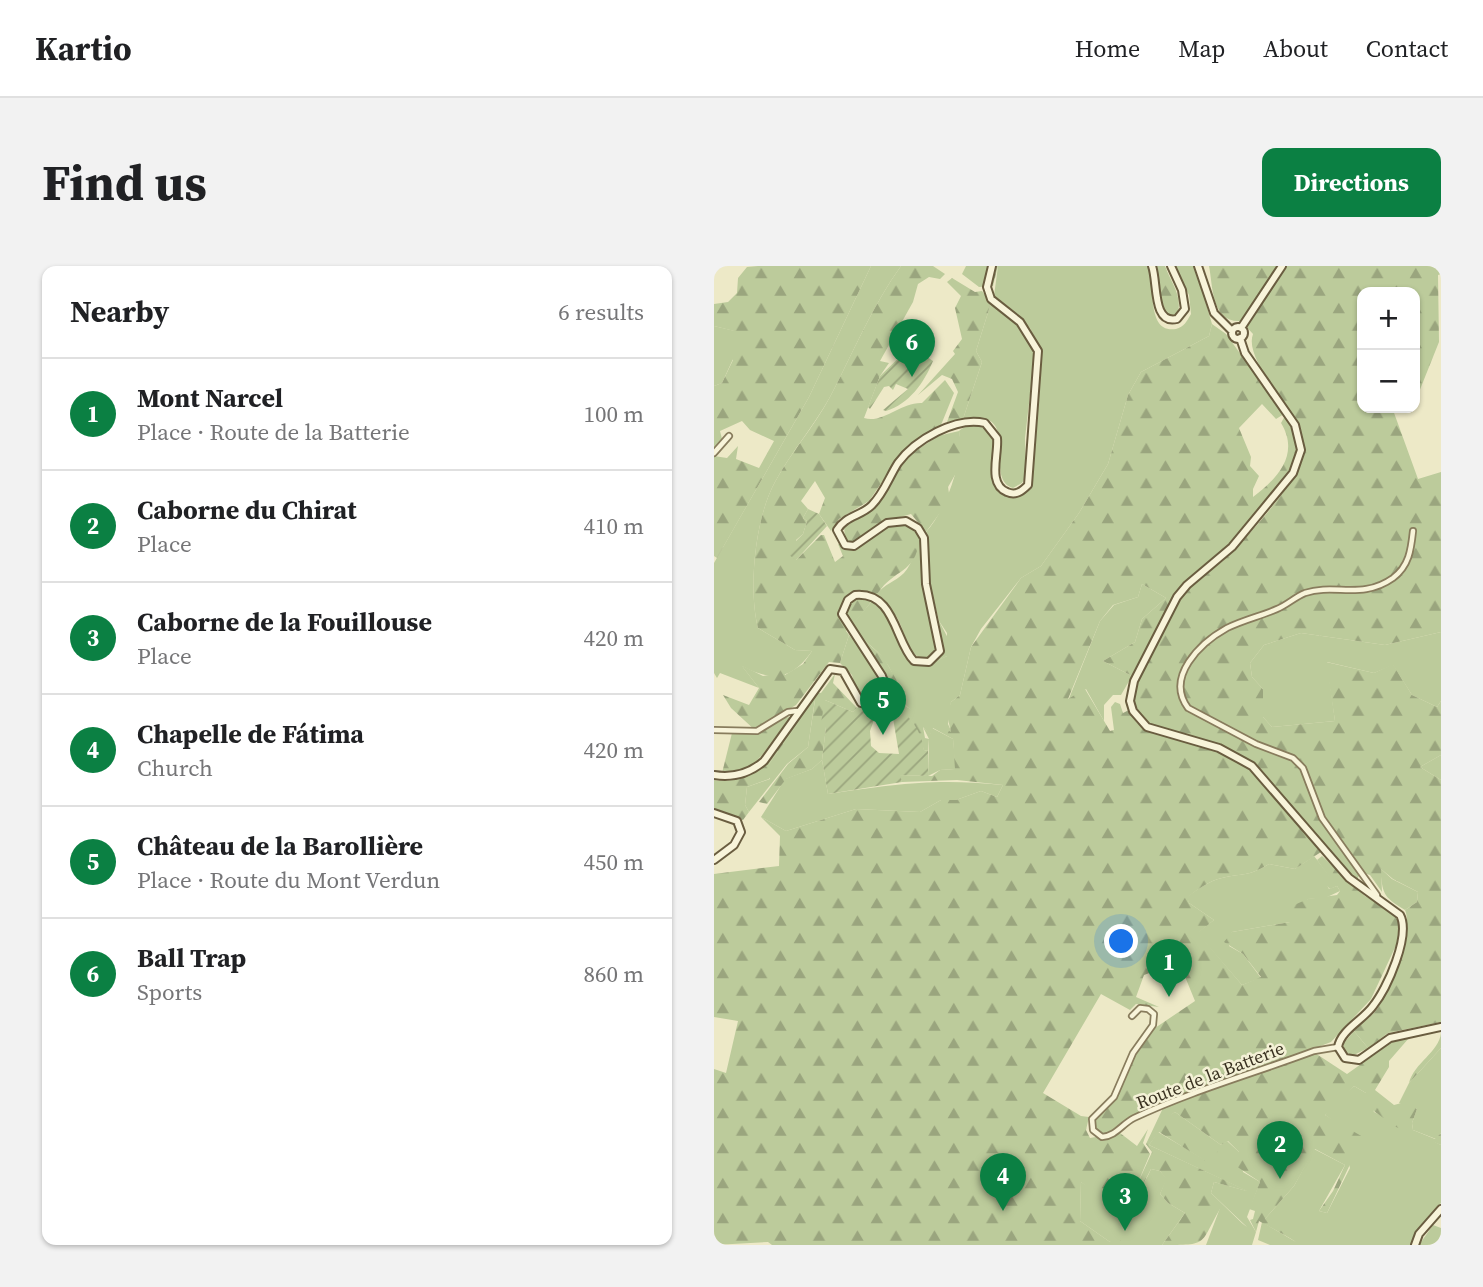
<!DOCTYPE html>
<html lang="en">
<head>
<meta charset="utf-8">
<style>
	body { margin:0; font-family:"Source Serif 4",serif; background:#f2f2f2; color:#202124 }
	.controls { position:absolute; right:21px; top:21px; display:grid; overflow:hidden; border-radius:14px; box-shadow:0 2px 5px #0004 }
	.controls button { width:63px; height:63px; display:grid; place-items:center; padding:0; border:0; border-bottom:2px solid #e0e0e0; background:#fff; color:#202124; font:35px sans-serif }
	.you { position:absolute; left:408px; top:676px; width:24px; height:24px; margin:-18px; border:5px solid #fff; border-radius:50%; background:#1a73e8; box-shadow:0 0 0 10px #1a73e833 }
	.badge { display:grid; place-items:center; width:46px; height:46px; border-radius:50%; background:#0b8043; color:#fff; font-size:23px; font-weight:700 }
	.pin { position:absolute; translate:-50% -58px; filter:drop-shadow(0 2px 4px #0008) }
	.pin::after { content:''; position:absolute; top:37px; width:24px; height:21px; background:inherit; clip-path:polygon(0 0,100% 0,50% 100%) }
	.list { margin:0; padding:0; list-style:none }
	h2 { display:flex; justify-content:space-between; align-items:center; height:91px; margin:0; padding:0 28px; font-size:30px }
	h2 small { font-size:23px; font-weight:400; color:#757577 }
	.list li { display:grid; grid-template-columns:46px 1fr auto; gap:21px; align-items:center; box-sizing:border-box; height:112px; padding:0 28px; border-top:2px solid #e0e0e0 }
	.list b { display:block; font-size:26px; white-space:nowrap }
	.list p { margin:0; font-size:23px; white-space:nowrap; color:#757577 }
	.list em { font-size:23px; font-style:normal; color:#757577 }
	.map { position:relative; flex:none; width:727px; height:979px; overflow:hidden; border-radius:14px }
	header { display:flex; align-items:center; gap:42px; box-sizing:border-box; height:98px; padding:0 35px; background:#fff; border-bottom:2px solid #e0e0e0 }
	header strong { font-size:33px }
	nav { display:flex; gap:38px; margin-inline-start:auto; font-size:24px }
	.intro { display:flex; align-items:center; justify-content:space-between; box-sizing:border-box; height:168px; padding:0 42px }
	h1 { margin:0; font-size:49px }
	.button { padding:18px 32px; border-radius:14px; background:#0b8043; color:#fff; font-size:24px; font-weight:700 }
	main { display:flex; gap:42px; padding:0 42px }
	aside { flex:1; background:#fff; border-radius:14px; box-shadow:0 2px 5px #0004 }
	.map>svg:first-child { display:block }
</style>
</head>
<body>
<header>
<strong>Kartio</strong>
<nav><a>Home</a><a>Map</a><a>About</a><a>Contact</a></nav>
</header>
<div class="intro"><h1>Find us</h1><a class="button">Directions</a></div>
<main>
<aside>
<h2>Nearby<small>6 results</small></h2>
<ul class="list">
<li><span class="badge">1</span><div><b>Mont Narcel</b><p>Place · Route de la Batterie</p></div><em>100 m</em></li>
<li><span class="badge">2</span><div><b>Caborne du Chirat</b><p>Place</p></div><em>410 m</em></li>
<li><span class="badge">3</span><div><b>Caborne de la Fouillouse</b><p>Place</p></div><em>420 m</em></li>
<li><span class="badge">4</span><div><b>Chapelle de Fátima</b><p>Church</p></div><em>420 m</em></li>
<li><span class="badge">5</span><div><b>Château de la Barollière</b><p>Place · Route du Mont Verdun</p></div><em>450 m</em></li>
<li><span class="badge">6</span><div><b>Ball Trap</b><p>Sports</p></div><em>860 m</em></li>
</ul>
</aside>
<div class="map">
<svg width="727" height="979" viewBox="0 0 727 979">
	<defs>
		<pattern id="forest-firs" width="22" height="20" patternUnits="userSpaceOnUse" patternTransform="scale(1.75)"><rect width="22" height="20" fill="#bccb9b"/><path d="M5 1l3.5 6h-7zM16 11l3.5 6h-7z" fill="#9aa57e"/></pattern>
		<pattern id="garden-furrows" width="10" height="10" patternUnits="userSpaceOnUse" patternTransform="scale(1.75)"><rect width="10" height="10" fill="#bccb9b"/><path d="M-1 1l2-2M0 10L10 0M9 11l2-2" fill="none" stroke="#9aa57e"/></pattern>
	</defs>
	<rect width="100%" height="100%" fill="#ede9c7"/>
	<path fill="#bccb9b" d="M157 0H187C158 40 139 87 116 131 100 160 77 186 61 216 41 252 34 323 44 362L81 384 98 385C78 414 58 416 28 400L45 422 6 407 3 412 0 407V297L95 131Z
		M284 0H434C442 17 431 68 462 63 470 61 473 55 477 48L475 29 460 0H481L498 58 495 70 427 106 414 129 394 198 365 247 327 300 307 312 267 363 257 381 246 429 237 436 234 458 238 467C223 459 197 449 188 434 181 424 182 409 171 395 163 382 147 374 137 360L158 335C164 342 173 348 177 356 196 386 187 413 233 390V367L225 355 216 319 212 266C232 244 250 195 245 165 260 154 268 158 279 171V213L290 229C301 231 309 231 316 221L326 83 316 62 280 30Z
		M277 37 305 58 321 85 311 172 312 210 308 217 299 222C267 213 312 140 249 153L268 96 262 85Z
		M0 60 21 65 15 88 19 93 8 117 0 120Z
		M205 268 223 379 222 385 212 393C191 391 192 364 182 350 176 342 169 336 162 329 170 318 181 316 190 307 199 297 203 280 205 268Z
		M428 318 452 332 428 353 421 376 389 395 418 410 407 429H399L390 439V455L372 423 354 435 386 355 400 339 424 331Z
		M727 366V435L723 441 698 429 679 399 660 407 613 396 621 455 558 461 549 451V423L538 411 536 397 550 379 587 367 671 379Z
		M135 369C149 386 171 406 168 429L156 436 143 429 138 409 126 397Z
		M101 433 94 481 73 498 35 546 31 539 33 521 56 513 55 498Z
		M209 461 216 468 218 462 239 473 242 503 226 504 214 510 215 473Z
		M727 489V514L706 501Z
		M108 494 114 528C180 518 222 512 289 519L283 531 267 525 242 534H227L206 546 142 543 72 565 47 551 71 513 98 503Z
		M600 590 617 612 613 619 615 623 623 620 626 625 611 632 594 633 576 656 518 666 515 680 529 688 547 712 528 719 483 667 500 654 475 637 473 631C484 623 495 615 508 612 532 606 531 612 555 598L581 603Z
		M666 602 678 613 704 626 703 636 691 644C668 630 669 628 666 602Z
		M640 765 654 782 638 790 631 785 629 778Z
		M727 782V867L722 873 699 864 698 857 703 843 685 837 695 817Z
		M640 820 652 827 660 846 727 879V937L702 967 697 979H556L544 974 548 956 582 976 550 954 580 920 600 883 631 899 605 945 613 947 636 902 624 858 611 849 617 840Z
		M461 846 507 879 513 875 525 886 529 906 546 916 533 951 542 966 538 979H492L506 942 533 961 497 927 500 916 533 925 435 879 444 866 496 897 451 852Z
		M437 903 446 905 453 913 446 928 454 937 471 947 448 979H407V974L396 976 366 955 367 916 395 934 406 933 408 937 405 961 408 951 415 950C417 935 431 918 437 903Z
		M719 959 727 962V979H705Z"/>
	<path fill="url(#forest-firs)" d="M44 0H157L95 131 3 292 0 290V190L13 192 24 180 22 193 45 202 60 175 36 164 28 155 6 165 8 173 0 182V120L8 117 19 94 14 89 20 65 0 60V38L14 36 23 27 24 12 33 1Z
		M187 0H219L231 8 226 13 215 11 204 18 199 36 166 95 175 97 166 110 150 152C169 158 187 136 208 137L231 114 240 127 227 159 188 187 155 235 125 253 117 265 105 248 111 232 101 215 87 235 94 243 89 252 93 255 89 268 82 274V294L107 269H110L121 296 129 290 124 278 142 283C162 274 183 239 205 268 205 306 183 302 167 323 155 338 146 352 132 365L135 369 126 397 115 396 82 439 69 447V452L76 451 49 488 31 507H8L18 467 43 466 17 442 9 429 35 439 45 422 27 399 49 410 61 408 67 400 71 409 89 398 98 385 81 384 44 362C34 323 41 252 61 216 77 186 100 161 116 131 139 87 158 40 187 0Z
		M252 0H284L279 20 265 21 248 8Z
		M442 0H451C457 16 468 29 464 47L458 51 449 46Z
		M495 0H727V8L724 9 725 76 701 136V26H648V142H685L679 144 704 213 727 206V366L671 379 587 367 550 379 536 397 538 411 549 423V451L558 461 621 455 612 396 660 407 679 398 698 429 723 441 727 435V489L706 501 727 514V756L674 767 654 782 640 765C646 759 654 753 660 747 675 730 700 664 691 644L703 636 704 626 679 613 667 603 668 626 656 609 649 607 644 611V617L611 583 538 499 506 480 435 458C426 452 421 442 420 431 420 415 463 334 475 321 485 311 498 304 509 295 528 278 577 222 586 199 592 185 590 171 584 158 572 136 530 91 539 68L527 55C497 57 499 20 495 0Z
		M238 12 261 26 268 25 277 37 262 85 268 96 249 153 233 156 244 126 238 113 228 109 204 129 241 88 239 85 248 73 241 42 247 30 233 16Z
		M498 58 512 68 570 148 562 153 548 138 525 162 537 191 536 200 545 210 539 223V231C564 212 586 188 567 157L571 150 583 173V184L576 206 505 290 472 316 418 410 389 395 421 376 428 353 452 332 428 318 424 331 399 339 386 355 354 433 371 423 396 465 400 464 397 441 401 436 406 438 409 447 415 444 423 457 432 463 505 484 537 501 607 586 581 603 555 598C531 612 532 606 508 612 495 615 484 623 474 631L475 637 500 654 484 667 528 719 547 711 529 688 510 676 518 666 576 656 573 642 594 633 623 629 626 625 623 620 616 623 612 619 616 612 603 594 608 590 651 630 678 645 687 659 685 673 657 733 617 776 417 852 401 866 390 869 382 866 380 855 403 831 422 786 441 762 481 735 465 696 430 709 422 731 445 741 422 738 416 744 387 728 329 827 367 850 375 851 372 864 376 872 406 867 423 880 434 863 429 877 436 888 404 964 408 937 406 933H388L367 916 366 955 396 976 402 971 407 974V979H58L54 976 0 979V803L12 807 24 755 0 751V608L65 600 66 570 47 551 72 565 142 543 206 546 227 534H242L267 525 283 531 289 519 243 514 188 516 185 509 218 510 226 504 241 503 239 473 219 462 216 469 209 461 211 472 215 473 214 485 210 484C201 456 195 443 163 441L175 426 173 412 147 371 170 392 183 415 187 433 193 441 237 466 233 449 237 436 246 429 257 381 307 312 327 300 365 247 394 198 414 129 427 106 495 70Z
		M245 165 248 183 245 202 234 221 236 233 212 266 197 248 172 255 139 277 131 273 130 260 162 240 194 190 224 170Z
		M225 355 236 376 233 390 223 395 228 386Z
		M121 408 119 417 143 442 139 446 111 434 112 461 108 494 98 503 72 513 53 538 45 536 74 498 94 481 101 434 55 498 61 505 55 513 33 521 31 539 35 546 29 554 0 543V514C45 523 78 457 101 426L107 427Z
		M727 767V782L695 817C700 797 725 786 727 767Z
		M695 772 675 795V801L661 824 680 839 691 836 703 843 698 857 699 864 721 873 727 867V879L682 861 657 843 652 844V827L640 820 611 849 649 871 613 947 605 945 619 925 631 899 601 883 580 920 551 953 583 976 545 955 542 966 536 954 539 953 541 945 535 943 546 916 522 900 525 886 514 875 507 879 461 846 453 852H459L504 885 496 898 445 866 435 879 536 926 500 916 497 927 534 963 506 943C485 979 496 979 448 979L471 947 454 937 446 928 452 913 446 905 437 903 412 952 418 930 438 886 432 878 449 842 601 787 633 808 681 774Z"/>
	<path fill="url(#garden-furrows)" fill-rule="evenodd" d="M197 80 219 95C210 117 195 138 172 145L169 144 194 123 182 118 179 124 175 120 170 121 156 143 154 141 166 110Z
		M94 243 105 248 113 260 82 294 71 286 89 268 93 255 89 252Z
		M111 434 139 446 145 440C156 442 167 440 179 442 196 445 209 470 210 484L214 485V510L186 509 188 516 114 528 108 494 112 461 107 457ZM179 452 185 488 165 487 157 480 156 465 160 454Z"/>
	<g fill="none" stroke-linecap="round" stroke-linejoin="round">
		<defs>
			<path id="street" d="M0 187 15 170
				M0 464 43 465 74 446 83 445
				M663 629 608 552 589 502 579 492 542 478 474 442C451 411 486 377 513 362 529 354 547 350 563 343 573 339 581 331 591 327 621 317 648 334 679 312 695 300 697 284 699 265
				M418 750 426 742 434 743 440 748 439 759 419 787 400 831 378 853 379 864 388 871C402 870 408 858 420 852 477 825 541 807 600 785L624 781"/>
			<path id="secondary" d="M438 0C444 16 438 59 463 53L471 43 468 24 457 0
				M484 0 500 47 518 65
				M518 67a6 6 0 1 1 12 0a6 6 0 1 1-12 0Z
				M527 62 568 0
				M526 72 531 87 581 159 587 184 579 207 518 281 473 319 463 331 420 415 416 435 419 445 433 461 505 482 538 500 635 612 686 649C697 669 673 723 659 740 649 754 627 764 624 781L631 792 645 794 676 772 727 761
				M0 509C19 512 35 508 50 495L116 403 129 405 147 437 159 438 169 432 172 420 168 410 128 348 134 334 141 329C181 325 181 376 200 395L215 396 226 385 212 318 210 272 204 262 192 255 173 257 140 280 131 279 123 264C131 250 147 250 158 239 170 227 175 211 184 197 201 174 242 150 271 157L283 172C285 188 273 218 293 226 302 230 308 225 314 219L324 85 306 56 277 33 273 21 278 0
				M0 547 23 555 27 566 20 579 0 594
				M701 979 705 968 727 943"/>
		</defs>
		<use href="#street" stroke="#887c5d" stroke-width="8"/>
		<use href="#secondary" stroke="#6a5d40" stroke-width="10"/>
		<use href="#street" stroke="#f8f4da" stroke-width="4.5"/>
		<use href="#secondary" stroke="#f8f4da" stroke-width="6"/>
	</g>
	<g text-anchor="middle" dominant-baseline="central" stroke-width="5" stroke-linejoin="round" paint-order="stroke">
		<g font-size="18" fill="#393120" stroke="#f4f1d6">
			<text transform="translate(496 809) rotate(-21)">Route de la Batterie</text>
		</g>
	</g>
</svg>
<div class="controls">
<button>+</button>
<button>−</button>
</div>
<div class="you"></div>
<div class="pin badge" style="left:455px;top:731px">1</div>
<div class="pin badge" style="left:566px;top:913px">2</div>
<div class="pin badge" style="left:411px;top:965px">3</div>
<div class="pin badge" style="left:289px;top:945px">4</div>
<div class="pin badge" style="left:169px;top:469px">5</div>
<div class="pin badge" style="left:198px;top:111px">6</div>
</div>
</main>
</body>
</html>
